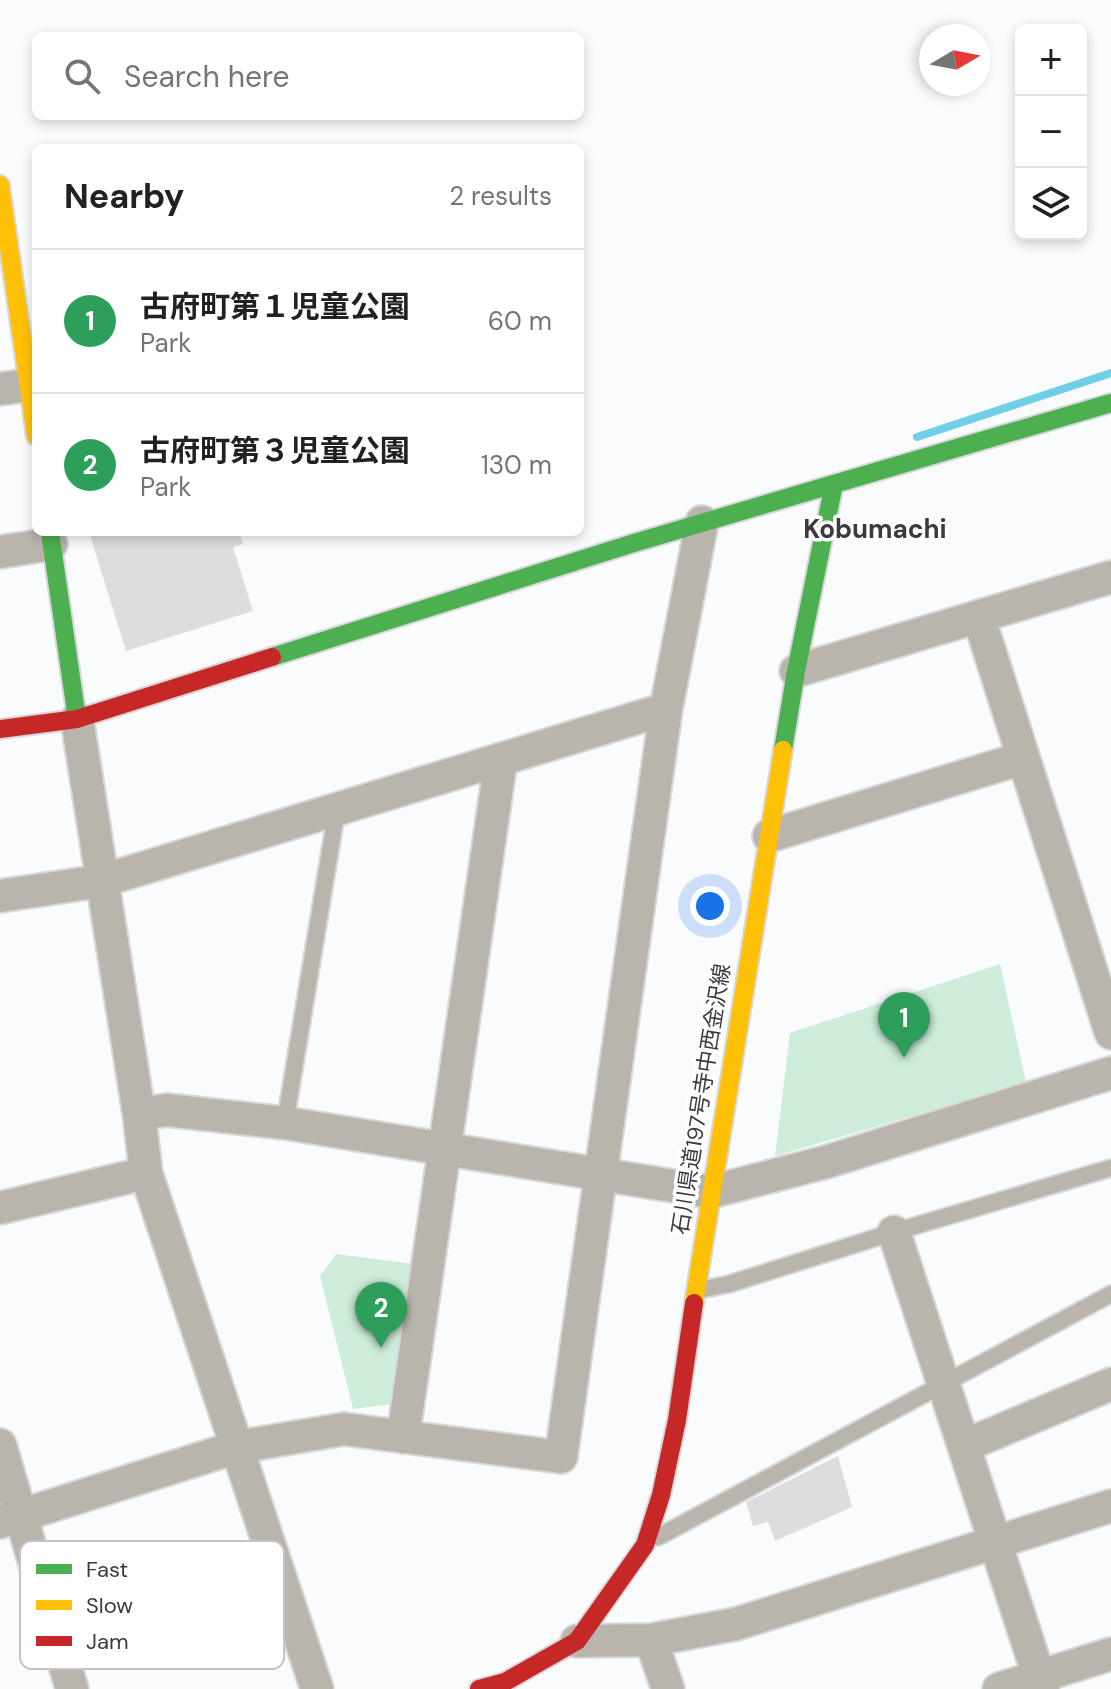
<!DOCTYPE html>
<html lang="en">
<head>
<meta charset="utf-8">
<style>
	body { margin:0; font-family:"DM Sans","Noto Sans JP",sans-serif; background:#f6f6f6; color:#202124 }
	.controls { position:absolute; right:24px; top:24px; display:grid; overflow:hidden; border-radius:12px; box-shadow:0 4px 12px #0003 }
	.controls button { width:72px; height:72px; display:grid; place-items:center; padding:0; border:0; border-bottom:2px solid #e0e0e0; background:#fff; color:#202124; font:40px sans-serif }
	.compass { position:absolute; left:919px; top:24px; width:72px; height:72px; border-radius:50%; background:#fff; box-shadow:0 4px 12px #0003; rotate:80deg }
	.you { position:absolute; left:710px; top:906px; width:28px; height:28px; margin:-20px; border:6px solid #fff; border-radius:50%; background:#1a73e8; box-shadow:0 0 0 12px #1a73e833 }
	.badge { display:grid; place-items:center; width:52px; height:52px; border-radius:50%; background:#7d7e82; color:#fff; font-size:26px; font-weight:700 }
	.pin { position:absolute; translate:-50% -66px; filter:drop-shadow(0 2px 4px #0008) }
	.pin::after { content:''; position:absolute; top:42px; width:28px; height:24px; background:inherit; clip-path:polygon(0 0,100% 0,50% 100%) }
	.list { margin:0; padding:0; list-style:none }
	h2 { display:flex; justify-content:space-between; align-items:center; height:104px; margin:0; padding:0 32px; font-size:34px }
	h2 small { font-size:26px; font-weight:400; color:#757577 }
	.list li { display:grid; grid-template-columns:52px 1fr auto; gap:24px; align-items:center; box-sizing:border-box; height:144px; padding:0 32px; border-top:2px solid #e0e0e0 }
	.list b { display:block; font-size:30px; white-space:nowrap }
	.list p { margin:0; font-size:26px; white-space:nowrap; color:#757577 }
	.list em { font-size:26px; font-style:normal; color:#757577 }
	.icon { flex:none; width:44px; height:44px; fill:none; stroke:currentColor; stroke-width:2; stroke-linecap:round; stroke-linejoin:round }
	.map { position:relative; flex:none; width:1111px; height:1689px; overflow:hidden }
	.search { position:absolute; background:#fff; box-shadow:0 4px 12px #0003; left:32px; top:32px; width:552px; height:88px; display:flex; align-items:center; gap:20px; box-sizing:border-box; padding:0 28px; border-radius:12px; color:#757577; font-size:30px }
	.panel { position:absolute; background:#fff; box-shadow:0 4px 12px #0003; left:32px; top:144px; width:552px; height:392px; border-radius:12px }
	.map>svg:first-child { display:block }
</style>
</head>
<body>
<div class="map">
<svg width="1111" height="1689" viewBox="0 0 1111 1689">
	<rect width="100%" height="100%" fill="#fafbfd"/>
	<path fill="#cdecd9" d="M1000 964 1026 1083 775 1156 790 1033Z
		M336 1254 414 1264 417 1401 353 1409 320 1276Z"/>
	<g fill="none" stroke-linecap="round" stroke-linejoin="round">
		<path stroke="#70cee7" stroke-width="8" d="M917 437 1111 373"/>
	</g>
	<path fill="#dddde0" d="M89 532H239L243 544 233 547 253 611 126 651Z
		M838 1456 852 1507 775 1541 768 1522 753 1526 746 1502Z"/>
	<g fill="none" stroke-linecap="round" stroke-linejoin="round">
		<defs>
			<path id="lane" d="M285 1123 337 809
				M699 1290 729 1284 894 1232 1111 1168
				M658 1537 1111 1294"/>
			<path id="street" d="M0 389 29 385
				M0 552 51 544
				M979 618 1111 1033
				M796 671 1111 577
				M77 719 139 1114 167 1110 285 1123 710 1192 826 1162 1111 1073
				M769 836 1023 758
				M0 896 101 881 666 709
				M139 1114 146 1173 317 1689
				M0 1208 146 1173
				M894 1232 1043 1689
				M403 1437 501 759
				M0 1445 72 1689
				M964 1446 1111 1384
				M0 1522 237 1447 344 1429 561 1457 666 709 702 522
				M651 1640 668 1689
				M577 1641 651 1640 736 1624 1111 1506
				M999 1689 1111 1654"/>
			<path id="fast" d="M50 532 77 719
				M272 657 634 543 834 484
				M783 750 796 671 834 484 1111 403"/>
			<path id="slow" d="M0 185 36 436
				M694 1303 783 750"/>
			<path id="jam" d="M0 729 77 719 272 657
				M479 1689 505 1682 577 1641 645 1545 661 1495 677 1420 694 1303"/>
		</defs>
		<use href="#lane" stroke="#d8d8da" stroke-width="20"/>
		<use href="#street" stroke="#d8d8da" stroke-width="36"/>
		<use href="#fast" stroke="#d8d8da" stroke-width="22"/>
		<use href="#slow" stroke="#d8d8da" stroke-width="22"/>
		<use href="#jam" stroke="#d8d8da" stroke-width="22"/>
		<use href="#lane" stroke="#b9b5ac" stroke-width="16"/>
		<use href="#street" stroke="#b9b5ac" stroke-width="32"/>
		<use href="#fast" stroke="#4caf50" stroke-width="18"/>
		<use href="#slow" stroke="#ffc107" stroke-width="18"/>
		<use href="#jam" stroke="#c62828" stroke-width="18"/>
	</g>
	<g text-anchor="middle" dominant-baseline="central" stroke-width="7" stroke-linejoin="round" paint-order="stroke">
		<g font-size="22" fill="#3a3b3f" stroke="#fff">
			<text transform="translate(701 1099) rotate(-81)">石川県道197号寺中西金沢線</text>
		</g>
		<g font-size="26" font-weight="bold" fill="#3a3b3f" stroke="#fff">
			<text x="875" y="529">Kobumachi</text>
		</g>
	</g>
	<rect x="20" y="1541" width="264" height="128" rx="12" fill="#fff" stroke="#c4c4c5" stroke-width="2"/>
	<rect x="36" y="1564" width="36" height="10" fill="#4caf50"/>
	<rect x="36" y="1600" width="36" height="10" fill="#ffc107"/>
	<rect x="36" y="1636" width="36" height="10" fill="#c62828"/>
	<g font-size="22" fill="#3a3b3f">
		<text x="86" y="1577">Fast</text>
		<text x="86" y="1613">Slow</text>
		<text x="86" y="1649">Jam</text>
	</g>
</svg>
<div class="controls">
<button>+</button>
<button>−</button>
<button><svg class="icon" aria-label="layers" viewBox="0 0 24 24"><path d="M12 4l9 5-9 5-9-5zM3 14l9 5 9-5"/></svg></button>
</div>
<svg class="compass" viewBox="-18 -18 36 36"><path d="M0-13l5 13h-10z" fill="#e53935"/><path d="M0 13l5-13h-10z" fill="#757577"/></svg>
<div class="you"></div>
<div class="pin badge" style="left:904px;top:1058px;background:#2e9e5b">1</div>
<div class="pin badge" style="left:381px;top:1348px;background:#2e9e5b">2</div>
<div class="search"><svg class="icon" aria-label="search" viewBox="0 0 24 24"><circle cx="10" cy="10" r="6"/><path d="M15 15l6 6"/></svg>Search here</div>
<section class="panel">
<h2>Nearby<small>2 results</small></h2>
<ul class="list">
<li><span class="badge" style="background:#2e9e5b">1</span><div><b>古府町第１児童公園</b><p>Park</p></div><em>60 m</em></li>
<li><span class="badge" style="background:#2e9e5b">2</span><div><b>古府町第３児童公園</b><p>Park</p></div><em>130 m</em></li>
</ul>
</section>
</div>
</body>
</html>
